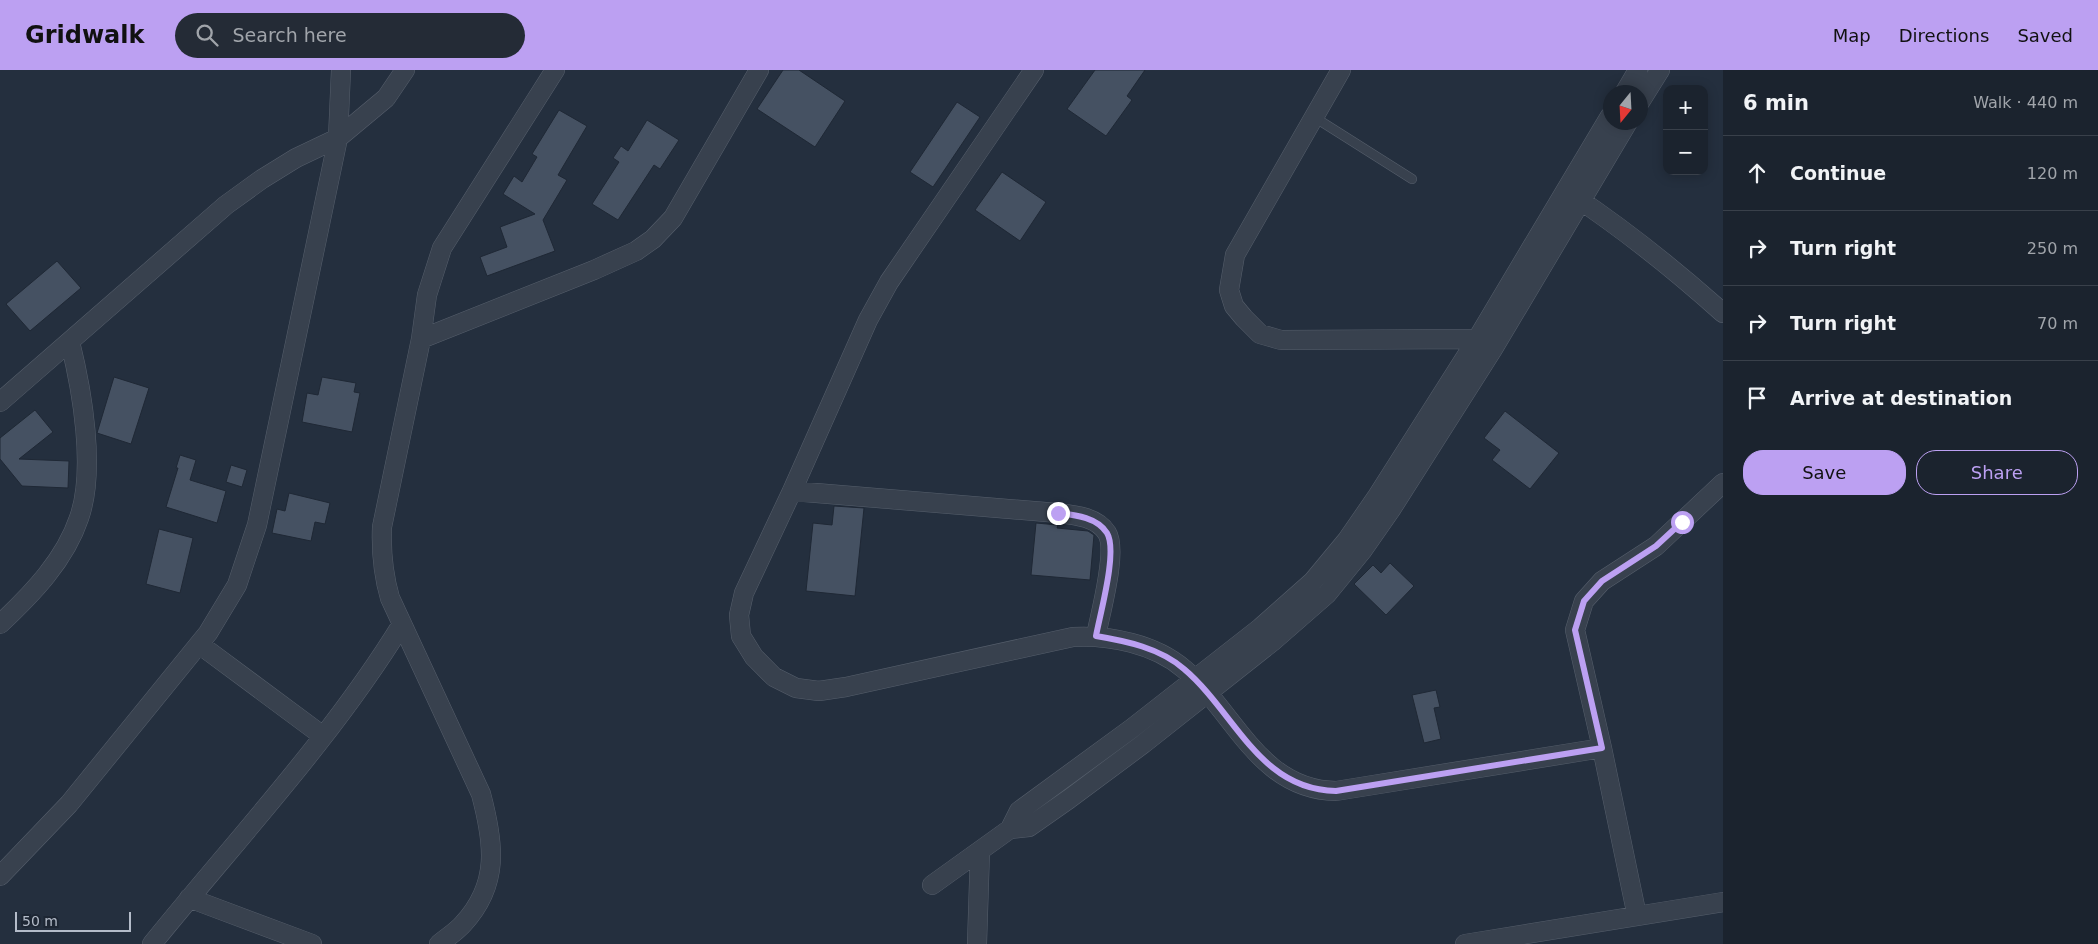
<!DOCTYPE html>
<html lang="en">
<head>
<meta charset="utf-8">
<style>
	body { margin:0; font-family:"DejaVu Sans",sans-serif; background:#242b36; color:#f1f3f6 }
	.controls { position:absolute; right:15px; top:15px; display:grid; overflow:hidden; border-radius:10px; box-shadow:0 2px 12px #0003 }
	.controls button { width:45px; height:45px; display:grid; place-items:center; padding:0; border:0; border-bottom:1px solid #39404a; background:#1b232e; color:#f1f3f6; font:25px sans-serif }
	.compass { position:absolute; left:1603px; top:15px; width:45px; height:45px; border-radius:50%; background:#1b232e; box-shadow:0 2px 12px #0003; rotate:198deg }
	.scale { position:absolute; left:15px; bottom:12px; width:116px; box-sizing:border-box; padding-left:5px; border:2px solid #b4bcc9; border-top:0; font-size:14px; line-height:18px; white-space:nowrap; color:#b4bcc9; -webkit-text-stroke:4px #1d2633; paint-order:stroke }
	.stop { position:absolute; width:15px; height:15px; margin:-11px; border:4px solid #bca0f2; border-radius:50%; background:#fff }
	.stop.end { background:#bca0f2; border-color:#fff; box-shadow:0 1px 5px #0008 }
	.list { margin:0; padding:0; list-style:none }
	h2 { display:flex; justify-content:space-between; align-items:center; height:65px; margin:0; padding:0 20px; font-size:21px }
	h2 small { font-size:16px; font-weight:400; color:#a0a4aa }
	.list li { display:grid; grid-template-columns:32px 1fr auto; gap:15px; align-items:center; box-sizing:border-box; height:75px; padding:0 20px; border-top:1px solid #39404a }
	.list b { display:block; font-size:19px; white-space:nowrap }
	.list em { font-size:16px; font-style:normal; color:#a0a4aa }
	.actions { display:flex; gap:10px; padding:15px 20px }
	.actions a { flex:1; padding:11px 0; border:1px solid #bca0f2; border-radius:20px; text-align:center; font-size:18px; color:#bca0f2 }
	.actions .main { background:#bca0f2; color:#111 }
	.icon { flex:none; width:28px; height:28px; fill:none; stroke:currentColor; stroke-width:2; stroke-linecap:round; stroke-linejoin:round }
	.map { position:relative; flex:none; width:1723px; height:874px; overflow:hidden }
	header { display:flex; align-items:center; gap:30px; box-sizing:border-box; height:70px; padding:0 25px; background:#bca0f2; color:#111 }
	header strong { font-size:24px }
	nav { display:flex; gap:28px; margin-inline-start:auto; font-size:18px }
	.search { width:350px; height:45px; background:#242b36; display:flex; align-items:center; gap:12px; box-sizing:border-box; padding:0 18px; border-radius:28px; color:#a0a4aa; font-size:19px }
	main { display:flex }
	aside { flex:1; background:#1b232e }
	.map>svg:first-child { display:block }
</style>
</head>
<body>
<header>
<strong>Gridwalk</strong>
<div class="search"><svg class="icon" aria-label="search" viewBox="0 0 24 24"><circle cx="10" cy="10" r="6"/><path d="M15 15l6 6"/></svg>Search here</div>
<nav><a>Map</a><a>Directions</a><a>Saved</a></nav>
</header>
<main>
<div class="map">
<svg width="1723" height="874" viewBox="0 0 1723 874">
	<rect width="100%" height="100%" fill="#242f3e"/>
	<path fill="#455162" stroke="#1f2835" d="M783 0H799L845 31 815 77 757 39Z
		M1095 0H1145L1127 26 1132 30 1106 66 1067 39Z
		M957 32 980 47 933 117 910 102Z
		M559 40 587 56 558 105 567 110 543 150 555 181 487 206 480 187 507 177 500 157 535 144 503 124 514 106 522 112 537 87 532 84Z
		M647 50 679 70 660 99 654 95 618 150 592 134 619 92 613 88 621 76 628 81Z
		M1002 102 1046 132 1020 171 975 140Z
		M57 191 81 218 30 261 6 234Z
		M114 307 149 318 131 374 97 363Z
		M322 307 356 313 354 322 360 323 352 362 302 352 307 323 318 325Z
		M35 340 53 362 19 389 69 391 68 418 22 416 0 389V368Z
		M1505 341 1559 383 1530 419 1492 390 1500 380 1484 368Z
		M180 385 196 390 190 410 226 421 217 453 166 437 178 398H176Z
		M231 395 247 400 242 417 226 412Z
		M289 423 330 433 325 454 315 452 311 471 272 463 277 439 285 441Z
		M834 436 864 438 855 526 806 521 813 453 832 455Z
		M1036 453 1058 455 1057 458 1088 461 1094 465 1090 510 1031 505Z
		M159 459 193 468 180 523 146 514Z
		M1390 493 1414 516 1386 545 1354 514 1373 495 1381 503Z
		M1436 620 1440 637 1434 638 1441 669 1424 673 1412 625Z"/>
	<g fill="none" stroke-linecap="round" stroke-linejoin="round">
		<defs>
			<path id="lane" d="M1314 47 1412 109"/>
			<path id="street" d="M1034 0 889 212 868 250 792 421 744 523 739 545 741 566 754 587 774 607 796 618 819 621 846 617 1073 567C1110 565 1155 574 1184 599 1235 642 1259 720 1336 721L1602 678
				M1341 0 1235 185 1229 220 1234 236 1244 248 1260 264 1281 270 1477 269 1485 274
				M1625 22 1638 0
				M1640 32 1660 0
				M1571 124C1625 160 1675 200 1723 243
				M421 269 594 200 636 181 653 169 673 148 759 0
				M0 332 226 135 262 109 296 88 338 68 386 28 405 0
				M792 421 1058 443C1075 445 1097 447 1107 463 1118 481 1100 544 1096 566
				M0 554C32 524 65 490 79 448 96 400 82 320 70 272
				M199 574 323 666
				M1010 759 1019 741 1131 659 1260 558 1313 511 1347 470 1376 428 1477 269 1610 46
				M0 806 69 734 199 574 208 563 237 515 257 455 338 68 341 0
				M932 815 1010 759 1029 757 1069 729 1143 674 1272 572 1327 524 1362 481 1392 438 1493 279 1628 52
				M189 828 312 874
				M1637 846 1602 678 1575 560 1584 531 1602 511 1656 476 1723 413
				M152 874C236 770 332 668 402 554
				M439 874C446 868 456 862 463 854 500 814 494 773 481 724L390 528C383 504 381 482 382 457L421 269 427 225 442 178 555 0
				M977 874 980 781
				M1465 874 1723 832"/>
		</defs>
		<use href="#lane" stroke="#565f6c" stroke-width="10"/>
		<use href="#street" stroke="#565f6c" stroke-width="20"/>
		<use href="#lane" stroke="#38414e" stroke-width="9"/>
		<use href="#street" stroke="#38414e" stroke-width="19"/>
	</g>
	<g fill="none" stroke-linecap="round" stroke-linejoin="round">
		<path stroke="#bca0f2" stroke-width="6" d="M1058 443C1075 445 1097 447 1107 463 1118 481 1100 544 1096 566 1126 571 1160 578 1184 599 1235 642 1259 720 1336 721L1602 678 1575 560 1584 531 1602 511 1656 476 1682 452"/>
	</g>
</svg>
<div class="controls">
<button>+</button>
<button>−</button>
</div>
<svg class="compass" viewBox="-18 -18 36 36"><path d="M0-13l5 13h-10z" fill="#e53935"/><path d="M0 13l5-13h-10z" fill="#a0a4aa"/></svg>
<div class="scale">50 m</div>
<div class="stop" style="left:1682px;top:452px"></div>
<div class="stop end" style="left:1058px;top:443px"></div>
</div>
<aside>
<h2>6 min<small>Walk · 440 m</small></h2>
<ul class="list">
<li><svg class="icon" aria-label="ahead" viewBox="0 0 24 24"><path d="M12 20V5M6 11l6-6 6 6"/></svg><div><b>Continue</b></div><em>120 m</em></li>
<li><svg class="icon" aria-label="right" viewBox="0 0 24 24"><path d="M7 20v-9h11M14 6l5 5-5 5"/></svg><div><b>Turn right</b></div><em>250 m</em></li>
<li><svg class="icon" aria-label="right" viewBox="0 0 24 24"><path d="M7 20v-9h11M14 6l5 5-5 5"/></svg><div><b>Turn right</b></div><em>70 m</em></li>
<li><svg class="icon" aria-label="arrive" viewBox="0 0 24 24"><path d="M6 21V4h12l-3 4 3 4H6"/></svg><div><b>Arrive at destination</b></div></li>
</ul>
<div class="actions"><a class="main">Save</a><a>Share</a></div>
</aside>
</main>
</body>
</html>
